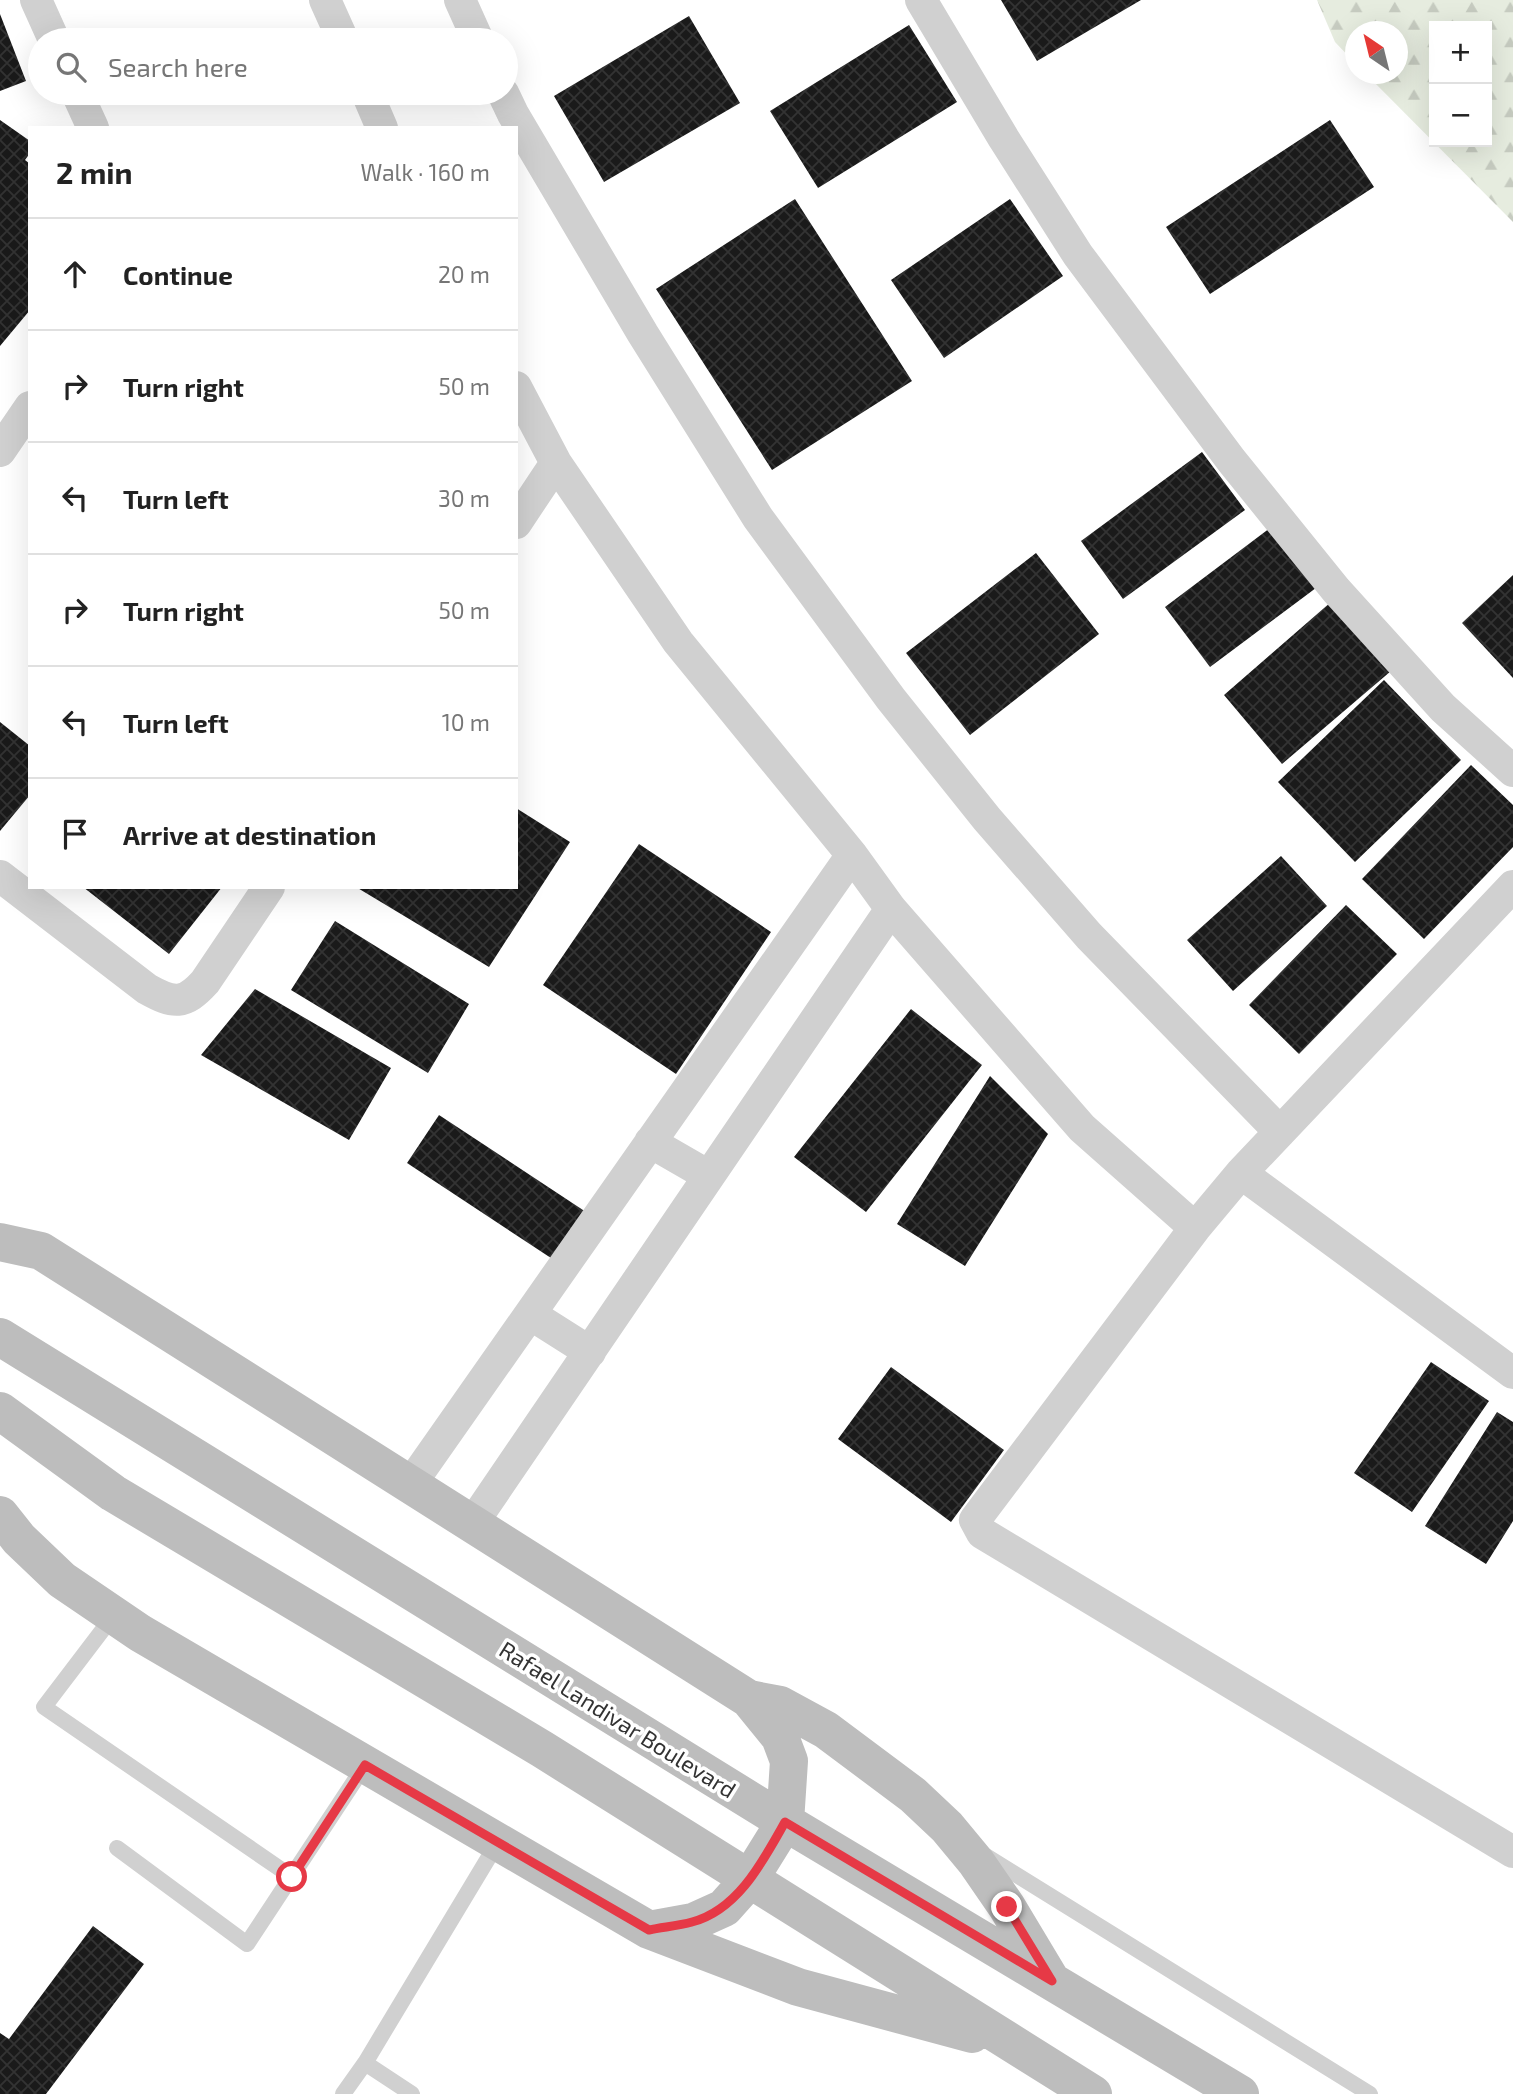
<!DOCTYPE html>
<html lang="en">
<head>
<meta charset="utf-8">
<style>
	body { margin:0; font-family:"Exo 2",sans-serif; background:#f6f6f6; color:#222 }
	.controls { position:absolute; right:21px; top:21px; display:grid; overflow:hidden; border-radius:0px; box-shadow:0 7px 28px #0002 }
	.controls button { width:63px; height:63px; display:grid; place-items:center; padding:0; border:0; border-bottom:2px solid #e0e0e0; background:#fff; color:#222; font:35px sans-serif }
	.compass { position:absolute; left:1345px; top:21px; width:63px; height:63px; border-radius:50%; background:#fff; box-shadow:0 7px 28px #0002; rotate:325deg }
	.stop { position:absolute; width:21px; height:21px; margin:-16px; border:5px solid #e63946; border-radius:50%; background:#fff }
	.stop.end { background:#e63946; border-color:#fff; box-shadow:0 2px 7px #0008 }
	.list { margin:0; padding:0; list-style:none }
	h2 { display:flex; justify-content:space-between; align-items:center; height:91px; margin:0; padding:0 28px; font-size:30px }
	h2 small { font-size:23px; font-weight:400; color:#767676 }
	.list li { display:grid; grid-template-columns:46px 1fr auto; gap:21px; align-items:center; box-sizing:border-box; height:112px; padding:0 28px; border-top:2px solid #e0e0e0 }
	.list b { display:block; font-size:26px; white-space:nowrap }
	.list em { font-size:23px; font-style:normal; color:#767676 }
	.icon { flex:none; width:38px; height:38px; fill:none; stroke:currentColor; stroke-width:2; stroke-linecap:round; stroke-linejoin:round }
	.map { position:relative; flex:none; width:1513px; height:2094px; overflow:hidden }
	.search { position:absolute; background:#fff; box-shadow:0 7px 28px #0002; left:28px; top:28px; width:490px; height:77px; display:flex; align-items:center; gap:18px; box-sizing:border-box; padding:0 24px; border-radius:38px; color:#767676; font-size:26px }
	.panel { position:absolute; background:#fff; box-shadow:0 7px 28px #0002; left:28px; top:126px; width:490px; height:763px; border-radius:0px }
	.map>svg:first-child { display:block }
</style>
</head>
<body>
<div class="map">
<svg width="1513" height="2094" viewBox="0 0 1513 2094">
	<defs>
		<pattern id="forest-firs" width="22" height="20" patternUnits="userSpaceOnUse" patternTransform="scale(1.75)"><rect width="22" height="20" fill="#e6ecdf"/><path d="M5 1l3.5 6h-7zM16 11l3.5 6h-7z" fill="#c6cbc0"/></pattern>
		<pattern id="building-cross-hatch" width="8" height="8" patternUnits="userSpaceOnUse" patternTransform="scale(1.75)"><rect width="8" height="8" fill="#1a1a1a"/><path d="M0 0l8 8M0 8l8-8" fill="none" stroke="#333"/></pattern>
	</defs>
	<rect width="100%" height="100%" fill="#fff"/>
	<path fill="url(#forest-firs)" fill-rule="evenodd" d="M1317 0H1513V222L1366 74H1398V32H1356L1355 63 1335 42ZM1434 26H1487V142H1434Z"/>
	<path fill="url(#building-cross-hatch)" d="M1001 0H1141L1037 61Z
		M0 14 26 81 0 91Z
		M689 16 740 103 604 182 554 96Z
		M909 25 957 102 818 188 770 111Z
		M0 120 30 141V153L25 160 30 164V310L0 346Z
		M1330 120 1374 187 1210 294 1166 227Z
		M795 199 912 381 772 470 656 289Z
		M1010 199 1063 276 944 358 891 280Z
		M1202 452 1245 510 1123 599 1081 541Z
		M1278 522 1324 582 1210 667 1165 607Z
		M1036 553 1099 634 970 735 906 653Z
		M1513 575V678L1462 623Z
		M1339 595 1398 665 1282 764 1224 695Z
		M1384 680 1461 760 1355 862 1278 782Z
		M0 722 30 746V795L0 831Z
		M1471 765 1513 805V847L1424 939 1362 879Z
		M516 808 570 842 489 967 356 887H516Z
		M639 844 771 932 676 1074 543 985Z
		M1281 856 1327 906 1233 991 1187 940Z
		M83 887H222L169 954Z
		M1346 905 1397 954 1299 1054 1249 1005Z
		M335 921 469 1004 428 1073 291 990Z
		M255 989 391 1068 349 1140 201 1055Z
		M911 1009 982 1065 866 1212 794 1157Z
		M990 1076 1048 1134 965 1266 897 1224Z
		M439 1115 586 1212 554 1260 407 1163Z
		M1431 1362 1489 1401 1412 1512 1354 1473Z
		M891 1367 1004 1450 951 1522 838 1439Z
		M1497 1412 1513 1422V1521L1486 1564 1425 1526Z
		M93 1926 144 1964 46 2094H0V2033L9 2039Z"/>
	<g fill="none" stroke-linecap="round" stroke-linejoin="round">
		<path stroke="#d0d0d0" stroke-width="16" d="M114 1615 44 1707 292 1877
			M117 1848 247 1944 365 1765
			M986 1856 1370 2094
			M365 2063 412 2094
			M343 2094 365 2063 498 1842"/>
		<path stroke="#d0d0d0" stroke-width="32" d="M36 0 54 40
			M325 0 343 40
			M460 0 478 40
			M921 0 1004 139 1078 255 1231 460 1336 590 1443 708 1513 771
			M77 93 93 128
			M367 93 382 128
			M503 93 513 114 643 334 758 518 891 699 987 819 1089 936 1280 1132
			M516 387 556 463 678 642 852 855 891 909 1082 1128 1195 1228
			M0 451 30 407
			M516 523 556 463
			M0 876 147 989C174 1004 184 1005 205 982L269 887
			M1513 886 1241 1173 1195 1228 975 1520 982 1533 1513 1852
			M650 1142 709 1176
			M1241 1173 1513 1373
			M530 1314 590 1352
			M410 1485 852 855
			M472 1524 891 909"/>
		<path stroke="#bdbdbd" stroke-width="38" d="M0 1242 41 1251 749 1699 780 1737 789 1761 785 1822 749 1880 724 1908 693 1922 649 1930
			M0 1337 785 1822 1240 2094
			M0 1411 113 1493 542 1749 1093 2094
			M0 1515 19 1539 62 1580 140 1633 649 1930 798 1987 972 2034
			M749 1699 780 1705 826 1730 913 1795 947 1827 976 1862 1007 1907 1049 1977"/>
	</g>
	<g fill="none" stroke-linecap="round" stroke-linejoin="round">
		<path stroke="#e63946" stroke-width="9" d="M292 1877 365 1765 649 1930C663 1927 678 1926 692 1922 738 1910 763 1861 785 1822L1052 1981 1007 1907"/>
	</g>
	<g text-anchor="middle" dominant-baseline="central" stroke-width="7" stroke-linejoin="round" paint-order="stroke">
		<g font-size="23" fill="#333" stroke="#fff">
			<text transform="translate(618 1719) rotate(32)">Rafael Landivar Boulevard</text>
		</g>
	</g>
</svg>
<div class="controls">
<button>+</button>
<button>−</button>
</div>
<svg class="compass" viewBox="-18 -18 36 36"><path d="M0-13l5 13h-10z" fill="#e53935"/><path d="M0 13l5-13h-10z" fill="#767676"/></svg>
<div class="stop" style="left:292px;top:1877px"></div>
<div class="stop end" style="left:1007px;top:1907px"></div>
<div class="search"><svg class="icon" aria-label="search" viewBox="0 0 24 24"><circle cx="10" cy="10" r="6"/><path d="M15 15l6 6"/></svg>Search here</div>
<section class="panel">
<h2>2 min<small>Walk · 160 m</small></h2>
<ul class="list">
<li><svg class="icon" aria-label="ahead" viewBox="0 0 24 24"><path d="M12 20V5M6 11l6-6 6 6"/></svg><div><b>Continue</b></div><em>20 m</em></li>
<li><svg class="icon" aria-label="right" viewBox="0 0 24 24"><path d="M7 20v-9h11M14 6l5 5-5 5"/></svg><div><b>Turn right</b></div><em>50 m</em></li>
<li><svg class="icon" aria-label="left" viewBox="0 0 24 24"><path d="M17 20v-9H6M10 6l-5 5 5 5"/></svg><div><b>Turn left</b></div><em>30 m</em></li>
<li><svg class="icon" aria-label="right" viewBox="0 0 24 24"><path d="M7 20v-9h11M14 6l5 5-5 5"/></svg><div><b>Turn right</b></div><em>50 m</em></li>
<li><svg class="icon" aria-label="left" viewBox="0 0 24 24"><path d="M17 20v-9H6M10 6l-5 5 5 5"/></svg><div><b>Turn left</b></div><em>10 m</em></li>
<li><svg class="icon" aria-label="arrive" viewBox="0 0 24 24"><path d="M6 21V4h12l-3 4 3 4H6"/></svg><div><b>Arrive at destination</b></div></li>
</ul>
</section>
</div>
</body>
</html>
